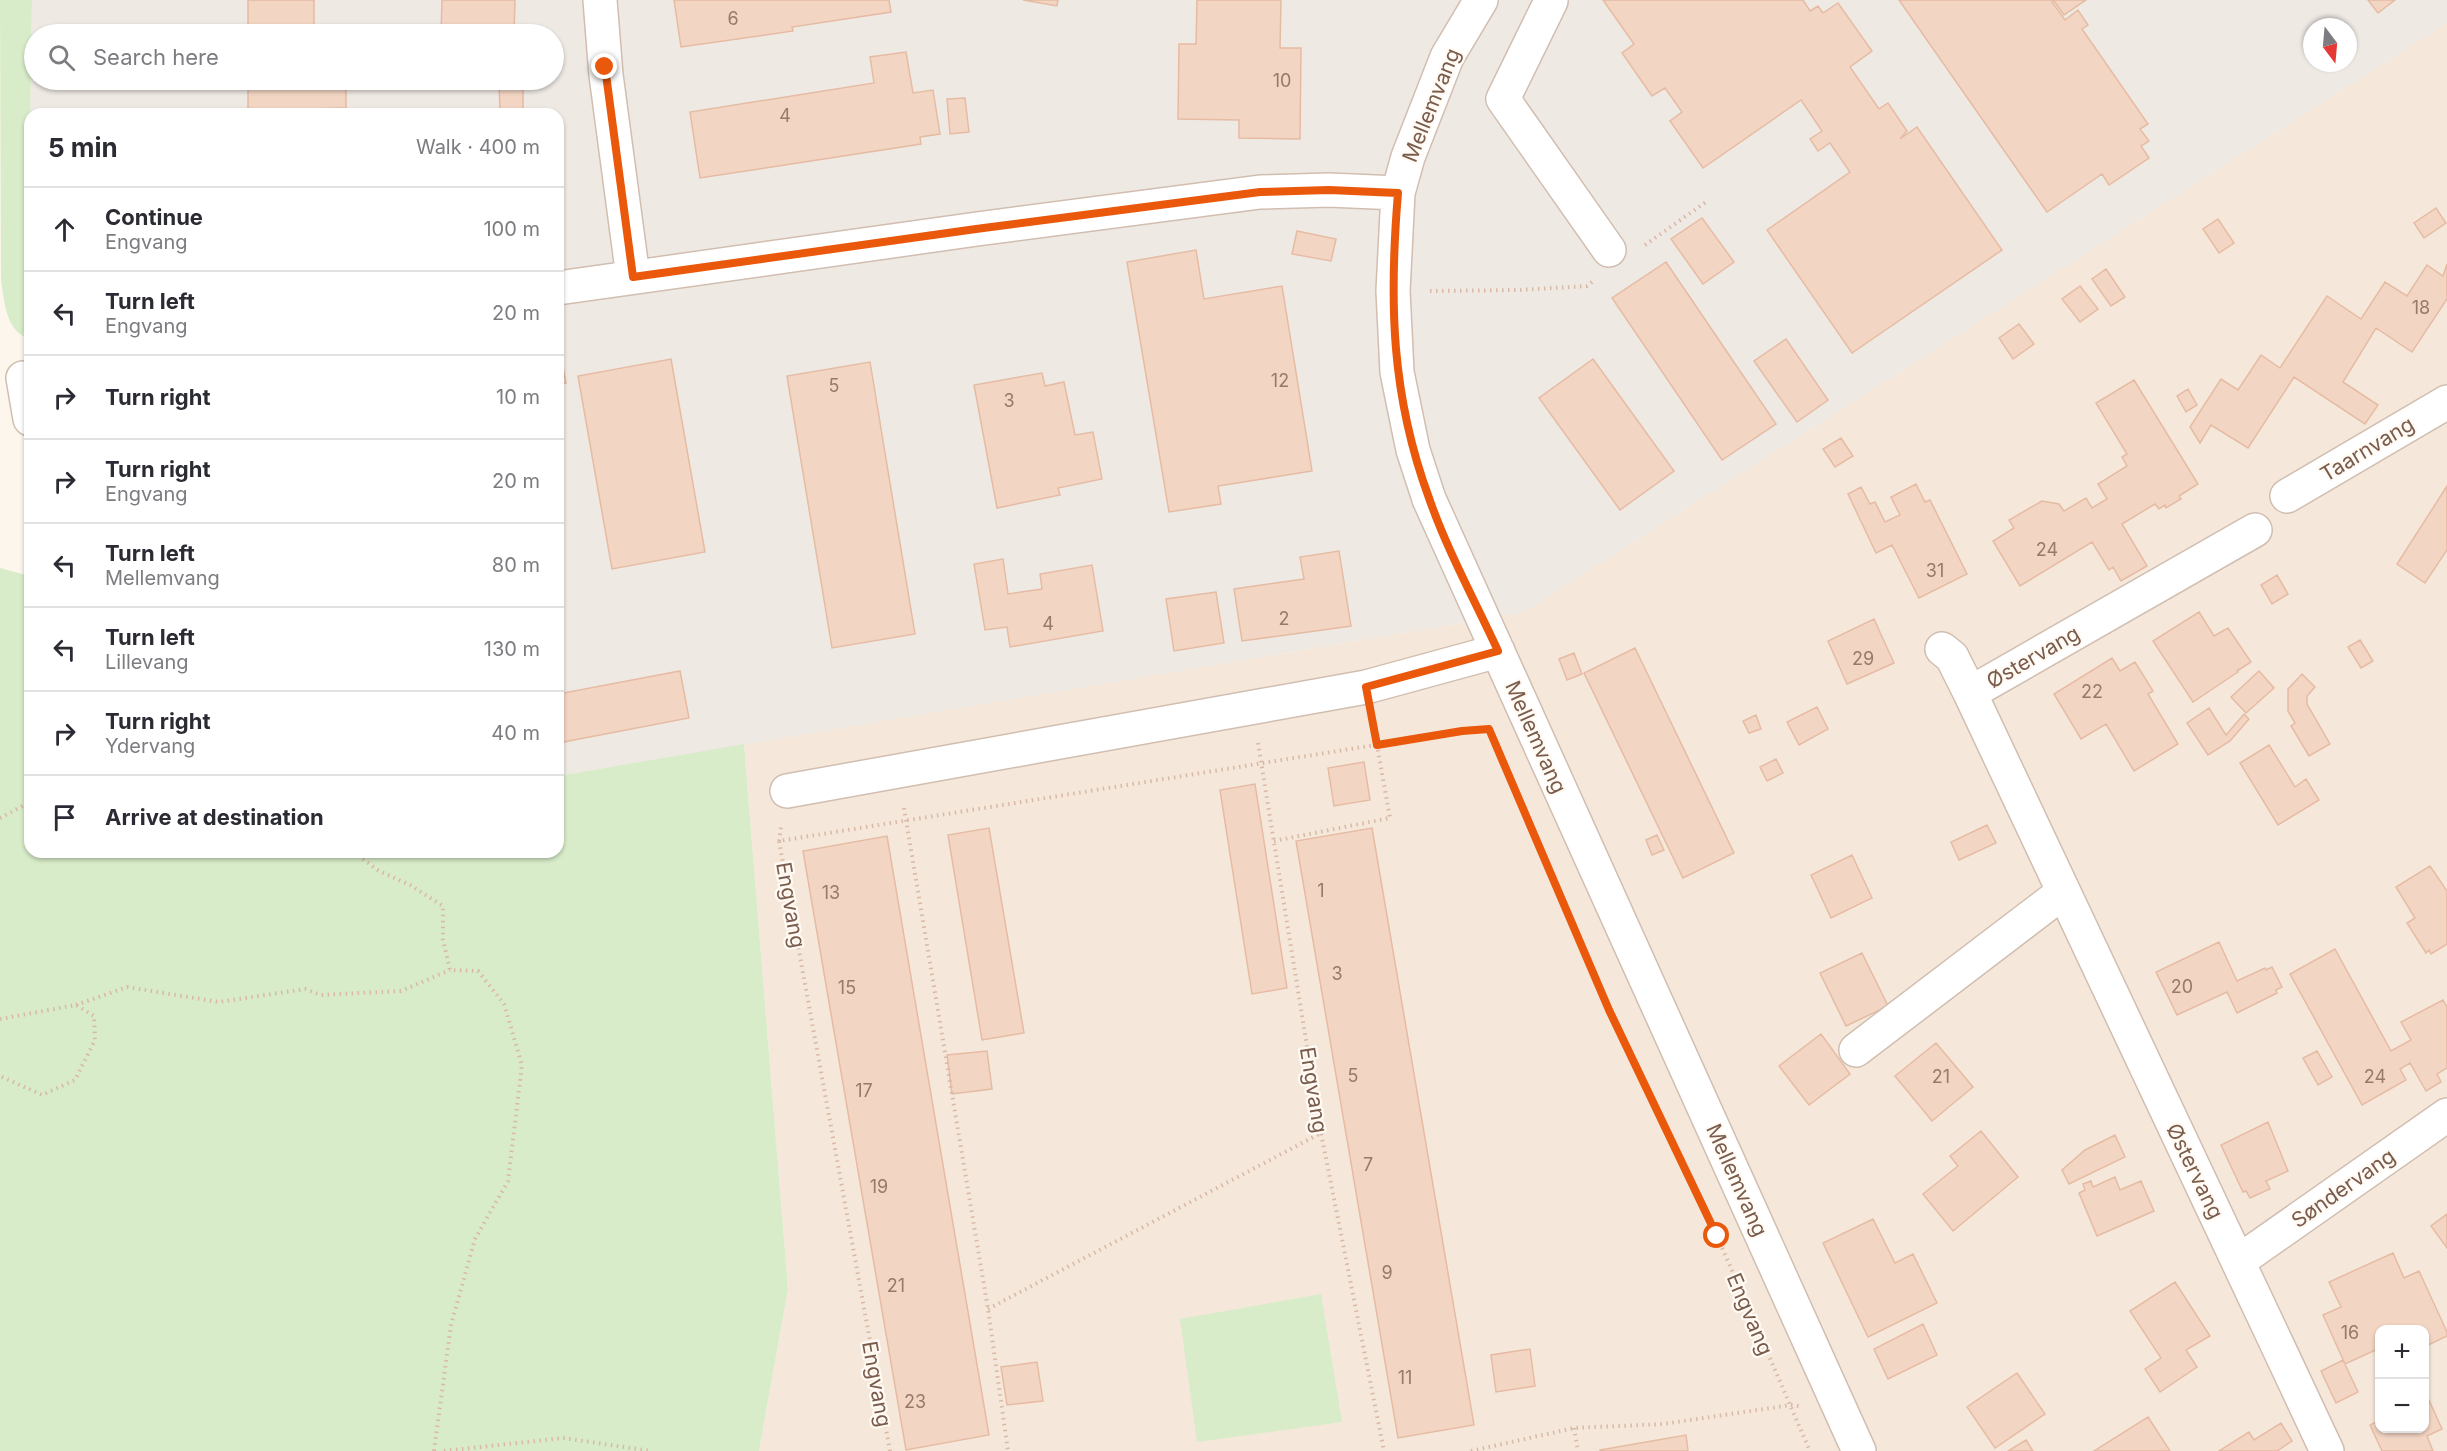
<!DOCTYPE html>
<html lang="en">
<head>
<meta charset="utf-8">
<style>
	body { margin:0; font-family:Inter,sans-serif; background:#f7f7f7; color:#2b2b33 }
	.controls { position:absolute; right:18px; bottom:18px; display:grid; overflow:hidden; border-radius:12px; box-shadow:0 2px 4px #0004 }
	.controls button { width:54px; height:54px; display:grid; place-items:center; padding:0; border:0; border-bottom:2px solid #e1e1e2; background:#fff; color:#2b2b33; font:30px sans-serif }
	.compass { position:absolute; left:2303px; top:18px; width:54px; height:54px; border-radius:50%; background:#fff; box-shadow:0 2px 4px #0004; rotate:164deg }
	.stop { position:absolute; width:18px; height:18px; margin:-14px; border:4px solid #ea580c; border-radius:50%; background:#fff }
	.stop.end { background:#ea580c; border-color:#fff; box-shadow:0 2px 6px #0008 }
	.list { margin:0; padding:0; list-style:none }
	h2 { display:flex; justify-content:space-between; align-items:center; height:78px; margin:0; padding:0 24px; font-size:26px }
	h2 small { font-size:20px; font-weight:400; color:#7c7c81 }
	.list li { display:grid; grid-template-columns:39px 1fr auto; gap:18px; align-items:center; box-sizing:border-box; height:84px; padding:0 24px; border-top:2px solid #e1e1e2 }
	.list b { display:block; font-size:22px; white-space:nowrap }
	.list p { margin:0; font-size:20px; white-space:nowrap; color:#7c7c81 }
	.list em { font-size:20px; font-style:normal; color:#7c7c81 }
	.icon { flex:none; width:33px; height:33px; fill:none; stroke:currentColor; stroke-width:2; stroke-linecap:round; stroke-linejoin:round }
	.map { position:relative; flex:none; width:2447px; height:1451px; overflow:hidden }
	.search { position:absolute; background:#fff; box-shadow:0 2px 4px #0004; left:24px; top:24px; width:540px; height:66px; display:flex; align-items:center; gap:15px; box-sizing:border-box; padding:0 21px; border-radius:33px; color:#7c7c81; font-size:22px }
	.panel { position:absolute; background:#fff; box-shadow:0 2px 4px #0004; left:24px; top:108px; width:540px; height:750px; border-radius:18px }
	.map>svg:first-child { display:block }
</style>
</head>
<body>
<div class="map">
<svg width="2447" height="1451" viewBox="0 0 2447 1451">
	<rect width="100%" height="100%" fill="#fdf6ec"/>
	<path fill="#f5e8da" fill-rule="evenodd" d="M2447 23V1451H759L788 1289 744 744 1522 613ZM2380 1330H2424V1428H2380Z"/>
	<path fill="#efe9e4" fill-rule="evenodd" d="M32 0H2447V23L1522 613 558 776V114H30ZM2312 27H2348V63H2312ZM34 34H554V80H34Z"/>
	<path fill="#d8ecc9" d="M0 0H32L28 260H30V338C6 334 4 300 1 280Z
		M0 568 30 576V852H558V776L744 744 788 1289 759 1451H0Z
		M1321 1294 1342 1422 1197 1442 1180 1319Z"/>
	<path fill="#f3d5c3" stroke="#e6bba3" stroke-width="1.5" d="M248 0H314V34H228L237 27 248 26Z
		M442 0H515L514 34H441Z
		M674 0H889L891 12 792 27 793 31 681 47Z
		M1023 0H1058L1057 6Z
		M1197 0H1281L1280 48H1301L1300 139 1239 138V120L1178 119 1179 44H1196Z
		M1603 0H1803L1810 11 1818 6 1823 13 1838 3 1872 51 1850 67 1879 109 1888 103 1907 131 1900 139 1917 127 2002 250 1852 353 1767 230 1850 172 1830 143 1818 151 1810 139 1822 131 1801 100 1703 168 1670 121 1682 112 1665 88 1652 96 1622 53 1634 44Z
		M1899 0H2086L2064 15 2054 1 2052 2 2065 20 2078 10 2088 25 2082 29 2148 124 2140 129 2149 141 2141 146 2149 158 2109 185 2102 174 2047 212Z
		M2368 0H2395L2378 13Z
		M906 52 913 93 933 90 940 134 920 137 921 144 700 178 690 112 874 83 870 57Z
		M248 80H346V108L314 109V114H248Z
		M499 80H523V114H500Z
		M965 98 969 132 950 134 947 99Z
		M2436 208 2446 223 2424 238 2414 223Z
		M1702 218 1734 262 1703 284 1671 239Z
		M2218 219 2234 243 2219 253 2203 229Z
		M1297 231 1336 239 1331 261 1292 254Z
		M1196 250 1204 299 1282 286 1312 471 1218 486 1221 504 1169 512 1127 262Z
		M1666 262 1776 424 1722 460 1612 298Z
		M2447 264V299L2412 352 2376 328 2343 382 2378 405 2365 424 2294 377 2248 448 2211 425 2200 443 2190 427 2221 379 2238 390 2261 355 2280 368 2327 296 2361 319 2385 282 2407 296 2427 265 2443 276Z
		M2106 269 2125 297 2111 306 2092 279Z
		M2080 286 2098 309 2080 322 2062 299Z
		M2019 324 2034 344 2013 359 1999 338Z
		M1786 339 1828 400 1797 422 1754 361Z
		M558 356H561L566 383 558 384Z
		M671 359 705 552 612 569 578 376Z
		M1593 359 1674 471 1620 510 1539 398Z
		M870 362 915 634 832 648 787 376Z
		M1042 373 1045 386 1064 382 1075 435 1093 432 1102 479 1058 488 1060 495 997 508 974 385Z
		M2134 380 2198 484 2179 496 2181 499 2166 508 2165 505 2159 509 2155 504 2122 524 2147 566 2121 581 2113 567 2109 570 2092 542 2020 586 1993 541 2014 528 2009 520 2042 501 2059 504 2064 511 2086 498 2092 508 2107 499 2098 484 2127 466 2122 457 2127 454 2096 403Z
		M2188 389 2197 405 2186 412 2177 396Z
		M1841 438 1853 456 1835 467 1823 449Z
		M1916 484 1925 502 1930 500 1967 574 1919 598 1892 545 1876 553 1848 494 1861 487 1870 504 1875 502 1885 522 1900 515 1891 497Z
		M2447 486V550L2425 583 2397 564Z
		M1339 551 1351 626 1242 641 1234 589 1304 579 1300 557Z
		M1003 559 1008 594 1042 589 1040 574 1092 565 1103 631 1010 647 1007 627 985 630 974 564Z
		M2277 575 2288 594 2272 604 2261 585Z
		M1216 592 1224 643 1174 651 1166 599Z
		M2199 612 2214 636 2228 628 2251 662 2237 671 2238 672 2193 702 2153 641Z
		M1874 619 1894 663 1847 684 1828 641Z
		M2360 640 2373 661 2361 668 2348 647Z
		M1635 648 1734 853 1683 878 1584 673Z
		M1574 653 1582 674 1567 680 1559 659Z
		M2112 658 2120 671 2135 662 2153 691 2148 694 2178 744 2134 771 2106 724 2081 739 2054 694Z
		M680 671 689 718 558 743V708H561L558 694Z
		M2259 671 2274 688 2246 713 2231 697Z
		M2302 674 2315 687 2307 696V704L2330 744 2309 756 2291 726 2295 723 2288 711V689Z
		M1817 707 1828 729 1799 745 1787 722Z
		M2209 708 2226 735 2244 714 2249 719 2230 741 2208 755 2187 723Z
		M1756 715 1761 729 1749 733 1743 721Z
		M2269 745 2295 787 2306 779 2319 800 2278 825 2240 763Z
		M1776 759 1783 773 1767 781 1760 767Z
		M1364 762 1370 800 1334 806 1328 768Z
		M1255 784 1287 988 1252 994 1220 790Z
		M1987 825 1996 843 1959 860 1951 842Z
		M989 828 1024 1033 982 1040 948 835Z
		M1372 828 1474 1425 1398 1438 1296 841Z
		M1657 835 1664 850 1652 855 1646 840Z
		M887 836 989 1435 906 1450 803 851Z
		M1852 855 1872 898 1831 918 1811 875Z
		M2430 866 2447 891V944L2431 954 2429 950 2426 953 2407 923 2415 918 2396 887Z
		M2219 942 2237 981 2265 968 2266 970 2272 967 2282 987 2276 990 2277 993 2237 1013 2227 992 2177 1015 2156 972Z
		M2335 949 2391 1051 2411 1040 2401 1022 2443 1000 2447 1007V1068L2437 1074 2441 1082 2426 1091 2410 1063 2400 1069 2406 1080 2362 1105 2290 974Z
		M1862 953 1888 1006 1846 1026 1820 973Z
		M1821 1034 1850 1074 1809 1105 1779 1066Z
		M1936 1043 1973 1087 1932 1121 1895 1076Z
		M987 1051 992 1089 952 1094 947 1055Z
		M2317 1051 2332 1077 2318 1085 2303 1058Z
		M2268 1122 2288 1171 2266 1181 2270 1189 2250 1198 2246 1191 2243 1192 2221 1145Z
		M1981 1131 2018 1177 1953 1231 1923 1194 1958 1166 1950 1156Z
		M2115 1135 2125 1157 2069 1184 2062 1170 2085 1150Z
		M2115 1177 2120 1190 2141 1181 2154 1211 2097 1236 2079 1193 2085 1190 2083 1184 2091 1181 2093 1187Z
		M2447 1214V1248L2431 1226Z
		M1873 1219 1895 1263 1913 1254 1937 1303 1868 1337 1823 1243Z
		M2393 1253 2404 1278 2419 1271 2447 1332V1336L2424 1347V1330H2380V1348L2345 1364 2323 1315 2341 1307 2329 1282Z
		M2175 1282 2210 1336 2186 1350 2197 1367 2160 1392 2145 1369 2161 1358 2130 1311Z
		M1923 1324 1937 1355 1888 1379 1874 1349Z
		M1530 1349 1535 1386 1496 1392 1491 1355Z
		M2343 1360 2358 1392 2336 1403 2321 1371Z
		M1037 1362 1043 1401 1007 1405 1001 1367Z
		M2017 1373 2045 1414 1995 1448 1967 1407Z
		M2428 1398 2442 1429 2427 1436 2433 1451H2382L2370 1425 2380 1420V1428H2424V1400Z
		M2148 1417 2170 1451H2094Z
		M2281 1423 2292 1441 2277 1451H2219L2249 1432 2254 1440Z
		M1686 1435 1688 1451H1601L1600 1450Z
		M2026 1440 2033 1451H2008Z"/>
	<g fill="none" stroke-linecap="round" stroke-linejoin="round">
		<defs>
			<path id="minor" d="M600 0 606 75 633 277
				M1481 0 1447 57 1408 157 1398 193 1393 291 1397 372 1413 450 1429 499 1859 1451
				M1551 1 1503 99 1609 250
				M558 288 977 229 1260 192 1329 190 1398 193
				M23 378 30 419
				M2287 496 2447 402
				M2255 530 1970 693C2087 947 2209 1198 2327 1451
				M1942 649 1952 657 1970 693
				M787 791 1366 687 1498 651
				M1856 1050 2062 893
				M2239 1261 2447 1115"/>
		</defs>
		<use href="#minor" stroke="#d1beb0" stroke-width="36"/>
		<path stroke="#d9b8a5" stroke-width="4" stroke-dasharray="1.5 4.5" stroke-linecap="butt" d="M1645 245 1706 202
			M1430 291 1519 290 1587 286 1592 282
			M1258 743 1321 1133 1384 1451
			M904 808 988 1309 1008 1451
			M0 818 30 802
			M779 841 781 827
			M1274 841 1390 818 1373 723
			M353 852 379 871 410 885 443 906V940L450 970 478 971 504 1004 522 1065 508 1181 475 1239 451 1325 434 1451
			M76 1005 127 987 219 1002 305 989 321 995 401 991 450 970
			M0 1019 76 1005 94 1016 95 1040 75 1080 42 1095 0 1076
			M988 1309 1321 1133
			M1574 1428 1578 1451
			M444 1451 563 1438 651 1451
			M890 1451 779 841 1462 731 1489 729 1609 1010 1717 1236 1810 1451
			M1471 1451 1574 1428 1663 1424 1791 1405 1799 1406"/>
		<use href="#minor" stroke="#fff" stroke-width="33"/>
	</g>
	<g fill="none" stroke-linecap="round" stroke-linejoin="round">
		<path stroke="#ea580c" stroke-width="8" d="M605 67 633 277 976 229 1260 192 1329 190 1398 193C1389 301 1391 395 1429 498 1447 550 1475 601 1498 651L1366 687 1377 745 1462 731 1489 729 1609 1010 1717 1236"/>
	</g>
	<g text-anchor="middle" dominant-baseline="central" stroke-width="4.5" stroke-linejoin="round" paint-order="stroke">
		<g font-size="18" fill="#987a6a">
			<text x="733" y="18">6</text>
			<text x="1282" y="80">10</text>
			<text x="785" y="115">4</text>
			<text x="2421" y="307">18</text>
			<text x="1280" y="380">12</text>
			<text x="834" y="385">5</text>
			<text x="1009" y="400">3</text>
			<text x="2047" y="549">24</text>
			<text x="1935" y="570">31</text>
			<text x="1284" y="618">2</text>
			<text x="1048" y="623">4</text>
			<text x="1863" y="658">29</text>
			<text x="2092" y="691">22</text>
			<text x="1321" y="890">1</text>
			<text x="831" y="892">13</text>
			<text x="1337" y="973">3</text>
			<text x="2182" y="986">20</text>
			<text x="847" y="987">15</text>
			<text x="1353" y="1075">5</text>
			<text x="1941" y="1076">21</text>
			<text x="2375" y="1076">24</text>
			<text x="864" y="1090">17</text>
			<text x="1368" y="1164">7</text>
			<text x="879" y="1186">19</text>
			<text x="1387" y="1272">9</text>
			<text x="896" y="1285">21</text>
			<text x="2350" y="1332">16</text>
			<text x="1405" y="1377">11</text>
			<text x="915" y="1401">23</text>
		</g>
		<g font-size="21" fill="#7a5c4d" stroke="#fffaf3">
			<text transform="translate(1431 105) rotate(-68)">Mellemvang</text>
			<text transform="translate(2367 449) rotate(-31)">Taarnvang</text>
			<text transform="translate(2033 657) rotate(-30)">Østervang</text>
			<text transform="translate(1536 737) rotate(66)">Mellemvang</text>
			<text transform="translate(791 905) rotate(80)">Engvang</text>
			<text transform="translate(1314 1090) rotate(81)">Engvang</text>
			<text transform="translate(2195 1171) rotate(64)">Østervang</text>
			<text transform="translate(1737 1180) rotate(66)">Mellemvang</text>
			<text transform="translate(2343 1188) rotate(-35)">Søndervang</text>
			<text transform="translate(1750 1314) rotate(67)">Engvang</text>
			<text transform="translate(877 1384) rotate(80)">Engvang</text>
		</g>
	</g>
</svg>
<div class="controls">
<button>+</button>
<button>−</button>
</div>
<svg class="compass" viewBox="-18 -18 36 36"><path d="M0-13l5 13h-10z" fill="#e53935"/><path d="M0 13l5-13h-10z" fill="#7c7c81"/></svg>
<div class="stop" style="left:1717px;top:1236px"></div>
<div class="stop end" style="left:605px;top:67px"></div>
<div class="search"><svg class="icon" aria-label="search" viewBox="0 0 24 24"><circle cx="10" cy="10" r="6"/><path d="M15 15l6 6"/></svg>Search here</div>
<section class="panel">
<h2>5 min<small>Walk · 400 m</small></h2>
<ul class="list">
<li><svg class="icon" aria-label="ahead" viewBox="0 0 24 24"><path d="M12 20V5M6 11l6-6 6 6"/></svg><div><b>Continue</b><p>Engvang</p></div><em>100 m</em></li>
<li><svg class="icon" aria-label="left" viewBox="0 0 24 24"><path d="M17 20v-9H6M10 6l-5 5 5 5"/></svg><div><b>Turn left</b><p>Engvang</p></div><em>20 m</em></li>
<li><svg class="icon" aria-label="right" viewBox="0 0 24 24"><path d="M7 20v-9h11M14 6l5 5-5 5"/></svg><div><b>Turn right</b></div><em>10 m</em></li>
<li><svg class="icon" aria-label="right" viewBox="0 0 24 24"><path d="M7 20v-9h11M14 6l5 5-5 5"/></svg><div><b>Turn right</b><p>Engvang</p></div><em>20 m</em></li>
<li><svg class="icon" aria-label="left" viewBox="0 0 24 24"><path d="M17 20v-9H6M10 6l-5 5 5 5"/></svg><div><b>Turn left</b><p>Mellemvang</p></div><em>80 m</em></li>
<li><svg class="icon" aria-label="left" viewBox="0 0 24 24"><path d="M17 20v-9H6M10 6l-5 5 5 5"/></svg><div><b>Turn left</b><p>Lillevang</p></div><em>130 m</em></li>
<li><svg class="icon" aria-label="right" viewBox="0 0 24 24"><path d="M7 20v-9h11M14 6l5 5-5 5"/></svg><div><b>Turn right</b><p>Ydervang</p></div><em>40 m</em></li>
<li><svg class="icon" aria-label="arrive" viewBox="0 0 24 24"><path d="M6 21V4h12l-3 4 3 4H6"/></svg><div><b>Arrive at destination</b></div></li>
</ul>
</section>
</div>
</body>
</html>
